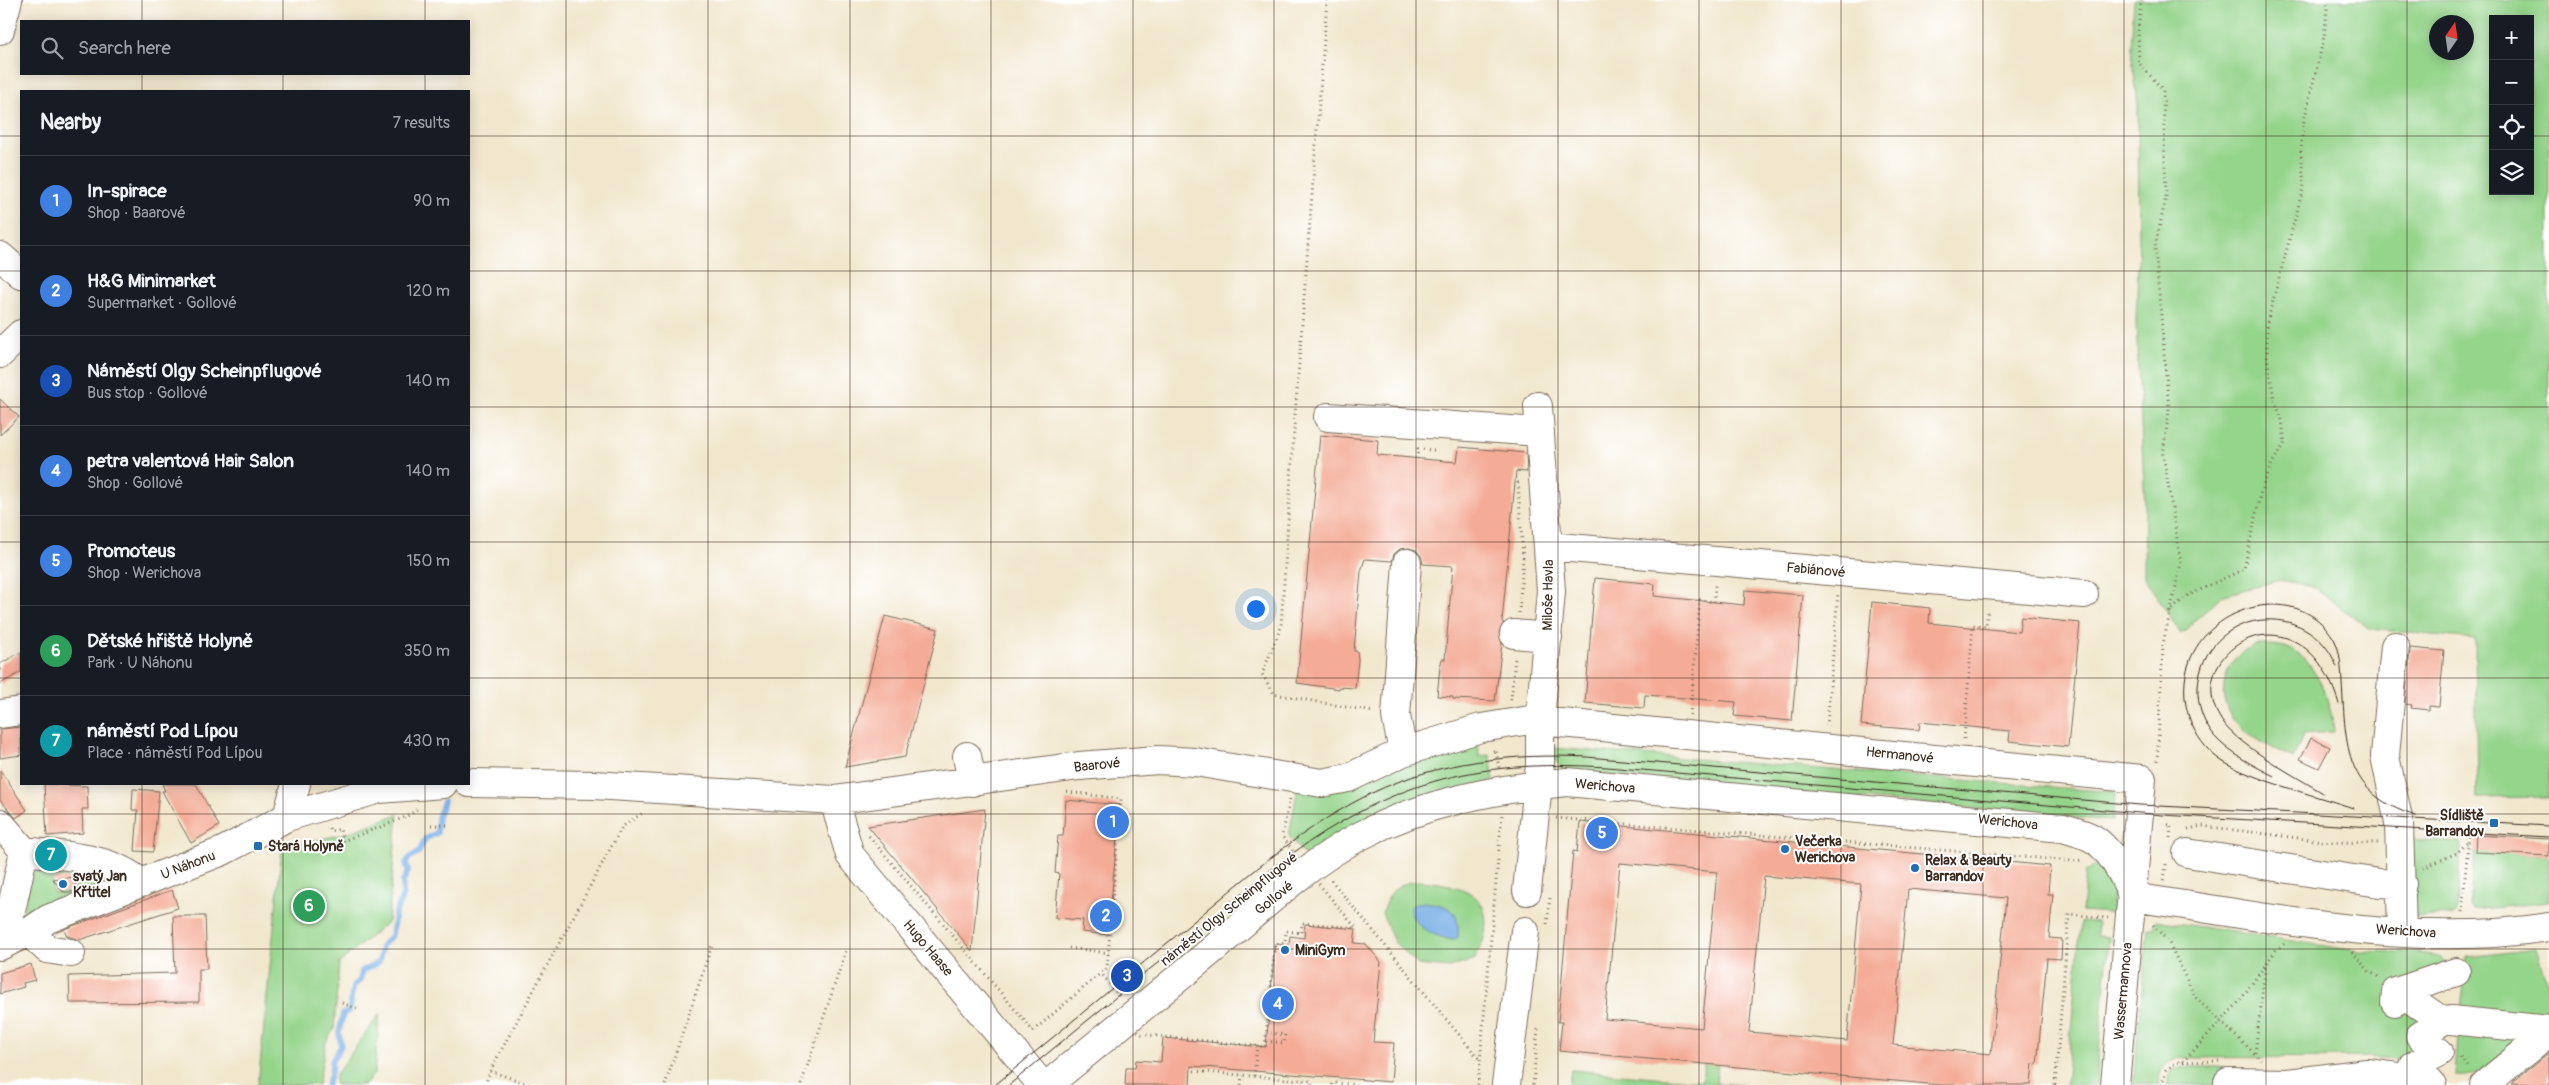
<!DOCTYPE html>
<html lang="en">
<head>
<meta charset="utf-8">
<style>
	body { margin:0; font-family:Pangolin,sans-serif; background:#242831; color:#f1f3f6 }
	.controls { position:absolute; right:15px; top:15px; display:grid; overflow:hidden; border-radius:0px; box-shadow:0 2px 12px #0003 }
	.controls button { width:45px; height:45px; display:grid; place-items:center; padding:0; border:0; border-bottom:1px solid #363941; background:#171b24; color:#f1f3f6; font:25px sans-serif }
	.compass { position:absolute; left:2429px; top:15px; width:45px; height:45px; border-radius:50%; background:#171b24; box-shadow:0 2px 12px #0003; rotate:13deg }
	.you { position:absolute; left:1255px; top:608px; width:18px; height:18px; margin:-12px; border:4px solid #fff; border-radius:50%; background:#1a73e8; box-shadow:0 0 0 8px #1a73e833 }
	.badge { display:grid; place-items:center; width:32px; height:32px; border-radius:50%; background:#7c3aed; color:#fff; font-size:16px; font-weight:700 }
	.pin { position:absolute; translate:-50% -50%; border:2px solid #fff; box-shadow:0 1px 5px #0006 }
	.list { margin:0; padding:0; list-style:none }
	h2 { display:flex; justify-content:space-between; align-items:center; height:65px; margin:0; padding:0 20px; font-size:21px }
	h2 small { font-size:16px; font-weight:400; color:#9ea1a6 }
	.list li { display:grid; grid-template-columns:32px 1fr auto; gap:15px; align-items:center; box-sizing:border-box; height:90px; padding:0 20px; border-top:1px solid #363941 }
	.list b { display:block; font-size:19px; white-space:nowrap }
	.list p { margin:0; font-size:16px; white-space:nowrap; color:#9ea1a6 }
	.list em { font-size:16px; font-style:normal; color:#9ea1a6 }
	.icon { flex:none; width:28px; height:28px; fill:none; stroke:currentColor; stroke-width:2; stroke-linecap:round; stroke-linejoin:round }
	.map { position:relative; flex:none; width:2549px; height:1085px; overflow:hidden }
	.search { position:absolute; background:#171b24; box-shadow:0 2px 12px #0003; left:20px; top:20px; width:450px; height:55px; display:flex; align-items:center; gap:12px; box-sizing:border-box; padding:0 18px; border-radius:0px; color:#9ea1a6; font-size:19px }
	.panel { position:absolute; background:#171b24; box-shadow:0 2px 12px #0003; left:20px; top:90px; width:450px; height:695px; border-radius:0px }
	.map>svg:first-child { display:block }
</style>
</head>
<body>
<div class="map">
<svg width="2549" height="1085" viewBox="0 0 2549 1085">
	<rect width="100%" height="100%" fill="#fff"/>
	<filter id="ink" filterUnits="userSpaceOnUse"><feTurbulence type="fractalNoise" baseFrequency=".02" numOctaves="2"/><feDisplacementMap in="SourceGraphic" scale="10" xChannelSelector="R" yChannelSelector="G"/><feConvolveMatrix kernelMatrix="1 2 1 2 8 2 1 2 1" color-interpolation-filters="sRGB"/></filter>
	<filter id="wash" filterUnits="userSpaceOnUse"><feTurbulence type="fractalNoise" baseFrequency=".0096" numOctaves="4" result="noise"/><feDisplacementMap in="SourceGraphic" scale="20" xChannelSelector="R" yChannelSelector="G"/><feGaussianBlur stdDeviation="1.12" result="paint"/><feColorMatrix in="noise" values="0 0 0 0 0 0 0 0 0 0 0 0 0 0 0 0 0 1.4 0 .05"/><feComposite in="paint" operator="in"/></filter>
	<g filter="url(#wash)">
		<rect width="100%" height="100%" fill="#f1e7cd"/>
		<path fill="#95d48b" stroke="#687f54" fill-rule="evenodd" d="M2134 0H2549V797L2477 798 2475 639 2370 629 2313 587 2280 580 2221 596 2181 634 2144 577 2145 506 2136 323 2139 239 2138 105 2131 48ZM2493 19H2530V191H2493ZM2436 22H2466V52H2436Z
			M2256 645C2268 645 2283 644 2294 651 2319 668 2331 703 2334 732L2304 734 2293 758C2264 744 2217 723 2224 684 2229 661 2237 656 2256 645Z
			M1478 739 1479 756 1490 755 1494 780 1307 858 1289 836 1298 786Z
			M1554 748 2115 792 2113 821 1566 772 1555 761Z
			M398 814 388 922 339 963 334 1029 326 1042 318 1085H258L282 848 347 833Z
			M2411 839 2461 843 2457 909 2454 915 2417 917 2413 909Z
			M2475 851 2549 856V902L2473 910 2469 906Z
			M43 864 106 875 113 881 98 888 52 899 50 905 25 914 24 909 31 874ZM75 877 76 891 53 893 52 879Z
			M2105 864 2114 881 2111 913 2082 911 2086 871 2094 865Z
			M1420 881C1455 884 1492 890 1485 933 1484 942 1478 951 1475 959L1450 968 1418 965 1394 942 1382 913C1389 891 1397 882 1420 881Z
			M2156 920 2357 951 2412 952 2440 956 2445 963 2419 1010 2415 1060 2365 1057 2180 1058C2165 1062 2159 1070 2158 1085H2133L2148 928H2154Z
			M2081 921 2097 922 2096 936 2109 937 2096 1085H2066Z
			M2536 949 2549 989V1018H2460L2467 957Z
			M380 1013 374 1074 364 1085H335V1076Z
			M2459 1025 2534 1033C2511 1050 2485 1080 2455 1076Z
			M1704 1064 1718 1065 1716 1083 1742 1085H1569L1571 1070 1702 1081Z
			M2183 1067H2224V1085H2167L2171 1071Z"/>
		<path fill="#78aee6" stroke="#5a6c82" d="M1424 902C1450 906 1460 908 1458 937L1453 940C1435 936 1414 929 1410 909L1413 905Z"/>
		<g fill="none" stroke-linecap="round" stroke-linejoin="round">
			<path stroke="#78aee6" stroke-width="5.5" d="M327 1085 331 1074 332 1061 341 1046 339 1033 343 1014 349 1011 353 987 360 980 362 971 379 962 382 946 392 935 395 914 403 895V882L408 871 406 863 410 857 419 852 425 839 437 833 438 817 444 801"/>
		</g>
		<g id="blocks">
			<path fill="#f4ac96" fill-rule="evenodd" d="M0 399 19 417 0 435Z
				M1320 435 1378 440 1377 455 1457 462 1459 447 1526 453 1527 472 1516 471 1502 622 1504 623 1499 632 1502 643 1495 701 1453 699V697L1437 696 1440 667 1442 659H1445L1453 566 1423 564 1421 556 1416 550 1409 548 1400 549 1394 554 1392 561 1365 559 1361 571 1354 651H1357L1358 660 1355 688 1339 687V689L1297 683Z
				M1595 578 1655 584 1654 596 1744 605 1745 590 1803 595 1792 721 1734 716 1736 702 1645 695 1644 708 1585 703Z
				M1872 602 1930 608 1929 623 2019 632 2021 617 2080 623 2068 747 2009 741 2010 731 1920 722 1919 730 1861 725Z
				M885 616 938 629 905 757 845 767Z
				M2410 648 2444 651 2439 707 2429 706V710L2411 708 2412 705 2405 704Z
				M21 652V672L0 684V664Z
				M21 727V755L0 758V729Z
				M2311 738 2330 747 2319 768 2300 759Z
				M0 770 27 810 16 818 0 800Z
				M44 784 87 786 88 809H82L83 833 47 836Z
				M162 784H196L219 826 191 843 162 791H165Z
				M133 789 159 791 153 852 135 851 138 810H132Z
				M1066 800 1120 805 1108 935 1082 932 1083 920 1055 918 1059 874 1055 873 1058 836H1063Z
				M985 809 972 951 868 826Z
				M1580 822 2050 866 2048 894H2053L2049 938 2062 939 2061 959 2047 958 2037 1065 2033 1064 2031 1085H1940L1559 1051 1562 1022H1558L1573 851 1577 852ZM1620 863 1717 872 1702 1028 1605 1019ZM1764 876 1861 884 1847 1041 1749 1032ZM1908 889 2006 898 1991 1054 1893 1045Z
				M2476 835 2549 839V856L2475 852Z
				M75 877V892H63L53 879Z
				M172 890 178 908 79 940 67 936 64 929Z
				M173 916H205L207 969H199V1002L70 1003 69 976 175 973Z
				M1305 924 1356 929 1354 943 1366 944 1381 962 1373 1042 1394 1043 1391 1082 1191 1066 1190 1085H1125L1126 1068H1135L1136 1060 1161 1062 1163 1038 1266 1047 1275 944 1289 945 1290 936 1304 938Z
				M31 964 35 980 23 983 24 987 0 994V973Z
				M2549 1052V1085L2512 1083Z"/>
		</g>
	</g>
	<g filter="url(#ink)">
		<use href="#blocks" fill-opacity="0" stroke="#7b6c5b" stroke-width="1"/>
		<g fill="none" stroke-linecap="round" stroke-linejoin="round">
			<defs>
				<path id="minor" d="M0 30 8 0
					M0 256 21 274
					M0 354 21 334
					M1328 417 1540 432
					M1548 546 2084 594
					M1514 634 1548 637
					M2395 646 2385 756 2399 823 2402 932
					M0 714 21 711
					M1403 752 1396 716 1407 563
					M967 756 972 782
					M469 783 594 785 834 800 1079 766 1158 760 1195 762 1322 783 1348 778 1403 752 1481 728 1530 720 2142 779 2115 1085
					M834 800 850 855 1042 1085
					M287 817 296 784
					M0 823 24 851C64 856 110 856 141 883
					M2187 853 2379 883 2402 884
					M1527 891 1540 764V721L1551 591 1538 406
					M2132 897C2269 917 2411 949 2549 927
					M29 932 47 949 71 953
					M4 943 24 851
					M0 946 29 932 48 919 223 851 287 817 379 789 443 784
					M2399 991 2442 1021 2420 1036 2439 1052 2414 1065 2432 1085
					M2395 1002 2396 992 2456 972
					M2451 1020 2549 1030
					M2228 1082 2288 1083 2367 1073 2414 1079
					M1048 1085C1103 1038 1161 993 1217 946 1262 908 1307 864 1360 836 1425 802 1495 789 1567 782L2063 828C2072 831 2082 833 2090 837 2108 845 2127 879 2132 897
					M1506 1085 1525 931
					M2484 1085 2549 1032"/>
			</defs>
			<use href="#minor" stroke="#7b6c5b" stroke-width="30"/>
			<path stroke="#7b6c5b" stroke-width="3" stroke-dasharray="1 4" stroke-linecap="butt" d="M1327 0 1295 415 1281 627 1262 674 1274 694 1374 712
				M2141 0 2138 32 2139 63 2163 90 2166 197 2155 247 2169 410 2163 454 2181 563 2163 644 2157 762
				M1417 459 1418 449 1434 450V448
				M1519 613 1523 558 1518 483H1521
				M2169 613 2185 597 2244 569 2261 491 2272 463 2285 443 2282 420 2274 398 2267 357V323L2304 185 2301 151 2303 125 2324 37 2328 0
				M1511 700 1515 657
				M1690 715 1700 600 1714 602 1715 584
				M1827 726 1838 593
				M1964 739 1973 625 1986 626 1988 609
				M1493 751 1496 750 1499 768
				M1067 792 1121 799 1107 968 1101 973 1120 997
				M1290 799 1282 836 1294 853
				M1556 818 2073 861 2082 860
				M2163 824 2171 825 2170 838
				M431 825H448
				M329 828 330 831 340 829 343 841C356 835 415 817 417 808
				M2188 829 2202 826 2331 842 2378 843
				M869 836 1033 1031
				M1307 858 1308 871 1356 928 1302 923 1301 933 1286 931 1285 942 1275 944 1265 1047 1140 1034 1122 1011Z
				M2423 868 2457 853 2469 841
				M1331 880 1480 1060
				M2164 880 2166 864
				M2462 912 2470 822 2471 816 2475 814
				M1547 924 1550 898
				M2153 925 2168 941 2195 997 2261 1060
				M1069 948 1109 953
				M2352 952 2369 971 2380 978
				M342 1003 358 1009
				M1033 1031 1101 973
				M1266 1041 1284 1043 1285 1035 1271 1033
				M2255 1053 2266 963
				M2460 1057 2469 1068
				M2183 1062 2239 1002 2276 950 2284 944
				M490 1071 531 1085
				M1194 1071 1311 1081 1312 1085
				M1254 1076 1257 1046
				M485 1085 490 1071 622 827 644 812
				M665 1085 712 945
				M801 1085 847 948
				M1241 1085 1242 1075
				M1332 1085 1333 1083 1357 1085
				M1478 1085 1502 814
				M1533 1085 1538 1028
				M2055 1085 2069 914 2108 918
				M2162 1085 2166 1070 2177 1062 2220 1061"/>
			<use href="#minor" stroke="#fff" stroke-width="28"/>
			<path stroke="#3b2a1e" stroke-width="1" d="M2274 776C2254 766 2229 753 2214 736 2203 722 2197 705 2198 687 2203 608 2310 595 2337 667
				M2323 793C2297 777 2241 747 2224 724 2172 655 2300 574 2339 704
				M2353 808C2319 796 2239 777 2215 756 2188 733 2178 695 2189 663 2209 604 2299 580 2334 639 2341 652 2341 669 2342 683 2346 747 2344 794 2416 816
				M995 1085C1062 1030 1128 975 1194 921 1250 874 1306 825 1372 793 1438 761 1515 753 1587 757L2140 805 2549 826
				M1009 1085 1279 863C1390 782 1470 759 1607 767L2163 815 2549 837"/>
		</g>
	</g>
	<path fill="none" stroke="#3b2a1e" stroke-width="1" stroke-opacity="0.55" d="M142 0V21M283 0V21M425 0V21M566 0V1085M708 0V1085M850 0V1085M991 0V1085M1133 0V1085M1274 0V1085M1416 0V1085M1558 0V1085M1699 0V1085M1841 0V1085M1983 0V1085M2124 0V1085M2266 0V1085M2407 0V1085M142 74V91M283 74V91M425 74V91M0 136H21M469 136H2493M2530 136H2549M0 271H21M469 271H2549M0 407H21M469 407H2549M0 542H21M469 542H2549M0 678H21M469 678H2549M142 784V1085M283 784V1085M425 784V1085M0 814H2549M0 949H2549"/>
	<g fill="#1f6fb2" stroke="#fff" stroke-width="2">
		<rect x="2489" y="818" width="10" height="10" rx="2.5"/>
		<rect x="253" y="841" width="10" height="10" rx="2.5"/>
		<circle cx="1785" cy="849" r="5"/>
		<circle cx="1915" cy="868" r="5"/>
		<circle cx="63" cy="884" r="5"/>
		<circle cx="1285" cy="950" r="5"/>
	</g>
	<g text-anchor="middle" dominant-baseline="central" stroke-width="4" stroke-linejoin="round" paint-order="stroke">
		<g font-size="14" fill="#3b2a1e" stroke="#fff">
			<text transform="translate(1816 570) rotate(5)">Fabiánové</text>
			<text transform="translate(1548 595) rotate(-89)">Miloše Havla</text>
			<text transform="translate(1900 755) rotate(6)">Hermanové</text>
			<text transform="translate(1097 765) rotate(-6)">Baarové</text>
			<text transform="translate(1605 786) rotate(5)">Werichova</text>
			<text transform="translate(2008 822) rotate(6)">Werichova</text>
			<text transform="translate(188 865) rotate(-21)">U Náhonu</text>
			<text transform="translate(1274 898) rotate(-39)">Gollové</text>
			<text transform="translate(1229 909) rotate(-39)">náměstí Olgy Scheinpflugové</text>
			<text transform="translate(2406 931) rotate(4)">Werichova</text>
			<text transform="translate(928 948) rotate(50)">Hugo Haase</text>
			<text transform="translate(2123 991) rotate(-85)">Wassermannova</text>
		</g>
		<g font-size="14" font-weight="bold" fill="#3b2a1e" stroke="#fff" text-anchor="start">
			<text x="2484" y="815" text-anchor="end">Sídliště<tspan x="2484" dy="16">Barrandov</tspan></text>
			<text x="1795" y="841">Večerka<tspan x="1795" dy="16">Werichova</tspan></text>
			<text x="268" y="846">Stará Holyně</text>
			<text x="1925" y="860">Relax &amp; Beauty<tspan x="1925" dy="16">Barrandov</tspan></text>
			<text x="73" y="876">svatý Jan<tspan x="73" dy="16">Křtitel</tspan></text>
			<text x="1295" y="950">MiniGym</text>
		</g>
	</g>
</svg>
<div class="controls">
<button>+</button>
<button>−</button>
<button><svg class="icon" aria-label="locate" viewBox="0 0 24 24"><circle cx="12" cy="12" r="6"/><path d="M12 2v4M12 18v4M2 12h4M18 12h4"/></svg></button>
<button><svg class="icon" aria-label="layers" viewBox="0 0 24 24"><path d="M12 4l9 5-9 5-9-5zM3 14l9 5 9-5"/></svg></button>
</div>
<svg class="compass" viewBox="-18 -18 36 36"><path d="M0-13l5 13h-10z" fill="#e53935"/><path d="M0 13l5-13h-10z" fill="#9ea1a6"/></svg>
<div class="you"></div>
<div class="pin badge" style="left:1113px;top:822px;background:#3f7fe0">1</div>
<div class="pin badge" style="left:1106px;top:916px;background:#3f7fe0">2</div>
<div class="pin badge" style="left:1127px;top:976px;background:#1a4fb4">3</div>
<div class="pin badge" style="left:1278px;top:1004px;background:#3f7fe0">4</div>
<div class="pin badge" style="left:1602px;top:833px;background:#3f7fe0">5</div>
<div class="pin badge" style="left:309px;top:906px;background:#2e9e5b">6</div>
<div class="pin badge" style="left:51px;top:855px;background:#0f9aa8">7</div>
<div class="search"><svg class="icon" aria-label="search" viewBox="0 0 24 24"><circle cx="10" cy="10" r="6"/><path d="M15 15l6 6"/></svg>Search here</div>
<section class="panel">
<h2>Nearby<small>7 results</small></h2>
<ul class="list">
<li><span class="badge" style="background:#3f7fe0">1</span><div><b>In-spirace</b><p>Shop · Baarové</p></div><em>90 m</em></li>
<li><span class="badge" style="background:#3f7fe0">2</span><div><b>H&amp;G Minimarket</b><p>Supermarket · Gollové</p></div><em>120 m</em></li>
<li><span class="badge" style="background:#1a4fb4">3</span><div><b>Náměstí Olgy Scheinpflugové</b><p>Bus stop · Gollové</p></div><em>140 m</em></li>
<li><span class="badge" style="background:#3f7fe0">4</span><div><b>petra valentová Hair Salon</b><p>Shop · Gollové</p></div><em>140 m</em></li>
<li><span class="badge" style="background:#3f7fe0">5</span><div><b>Promoteus</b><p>Shop · Werichova</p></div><em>150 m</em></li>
<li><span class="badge" style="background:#2e9e5b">6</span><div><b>Dětské hřiště Holyně</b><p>Park · U Náhonu</p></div><em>350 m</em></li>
<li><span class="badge" style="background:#0f9aa8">7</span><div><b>náměstí Pod Lípou</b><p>Place · náměstí Pod Lípou</p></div><em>430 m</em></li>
</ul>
</section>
</div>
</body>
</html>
